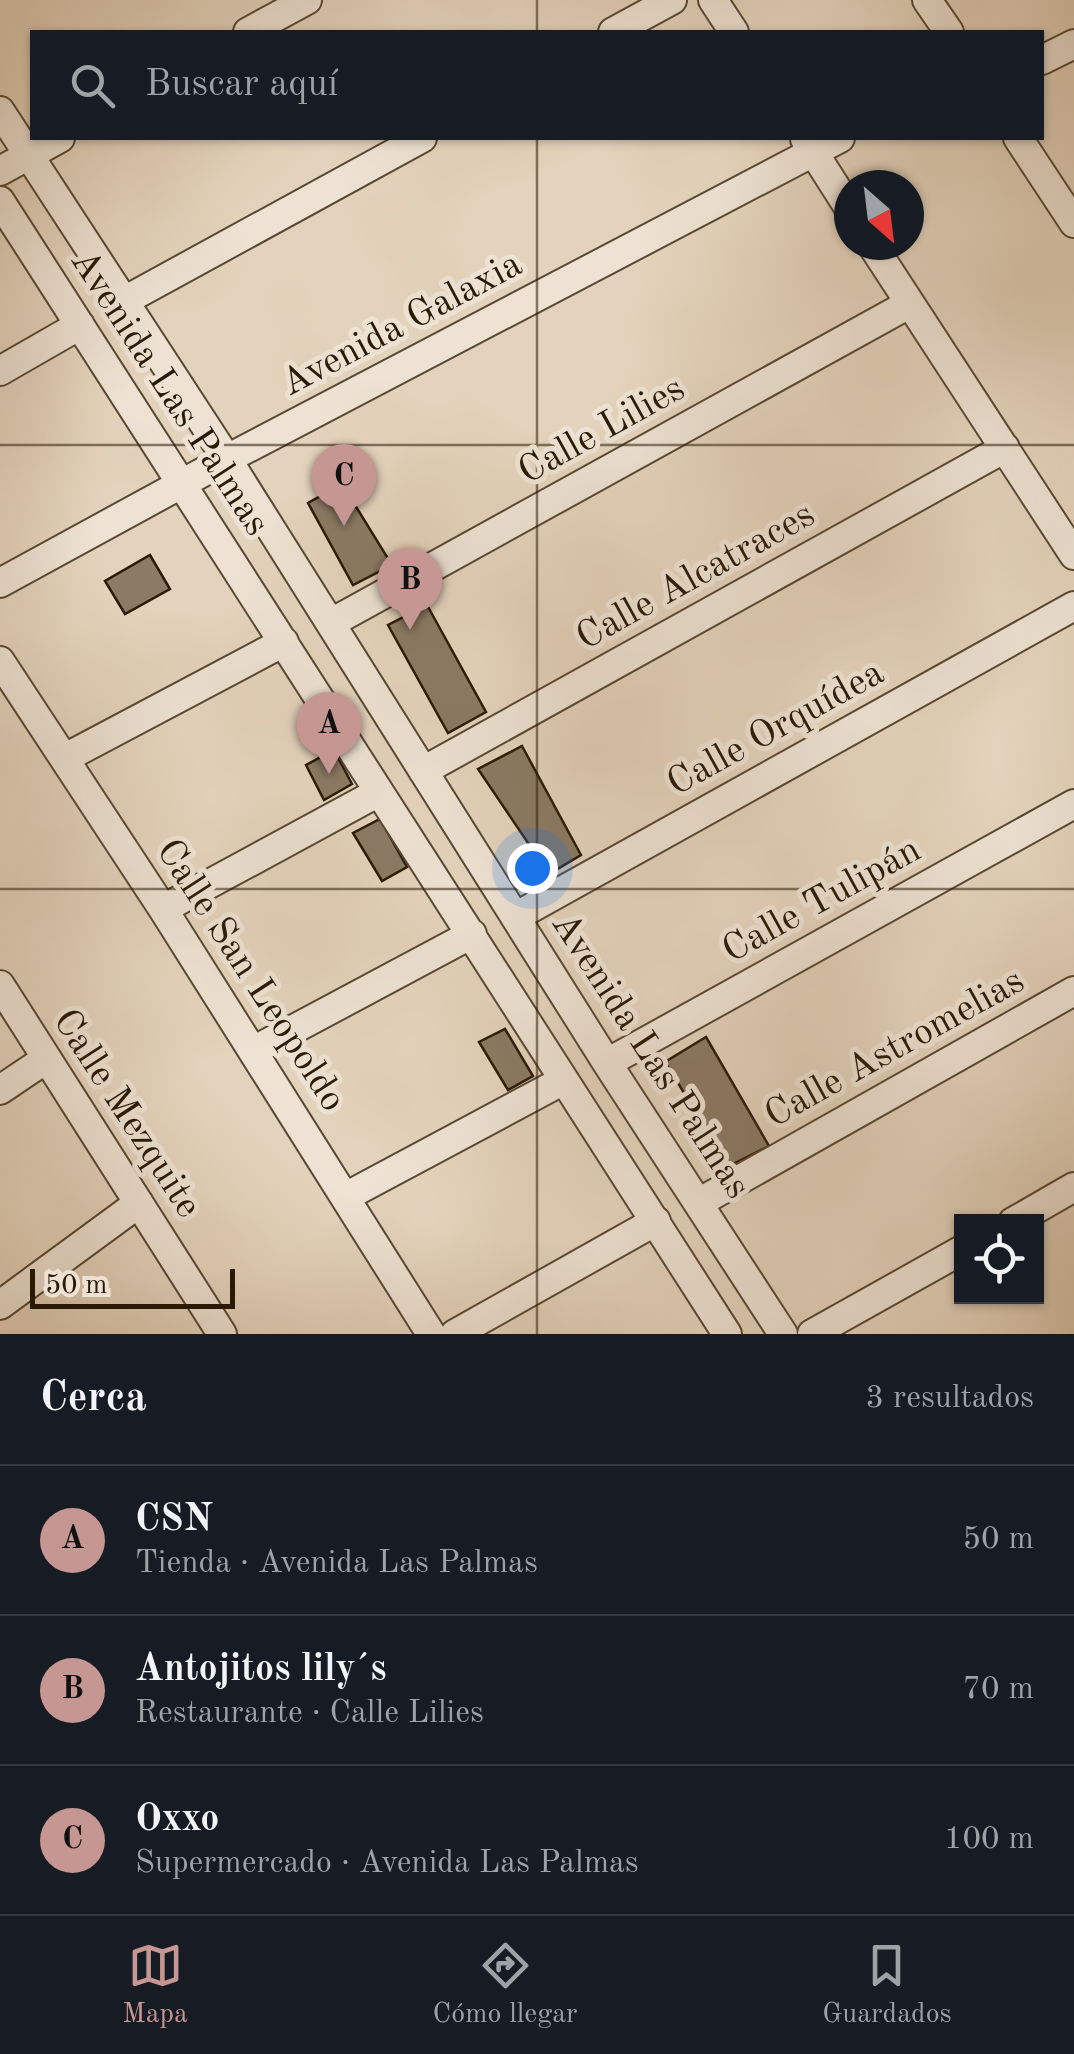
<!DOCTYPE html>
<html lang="es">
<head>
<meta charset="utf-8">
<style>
	body { margin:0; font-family:"Old Standard TT",serif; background:#242831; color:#f1f3f6 }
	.controls { position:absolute; right:30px; bottom:30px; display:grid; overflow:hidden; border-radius:0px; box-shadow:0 2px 8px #0004 }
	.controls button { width:90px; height:90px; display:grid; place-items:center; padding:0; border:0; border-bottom:2px solid #363941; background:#171b24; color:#f1f3f6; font:50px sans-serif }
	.compass { position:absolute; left:834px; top:170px; width:90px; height:90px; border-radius:50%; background:#171b24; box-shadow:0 2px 8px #0004; rotate:152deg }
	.scale { position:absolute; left:30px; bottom:25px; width:205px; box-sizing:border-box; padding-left:10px; border:5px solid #2a1a05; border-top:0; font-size:28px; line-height:35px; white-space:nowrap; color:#2a1a05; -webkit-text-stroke:8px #ede2d3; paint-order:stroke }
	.you { position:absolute; left:532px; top:868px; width:35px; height:35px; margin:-25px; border:8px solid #fff; border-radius:50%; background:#1a73e8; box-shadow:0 0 0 15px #1a73e833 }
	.badge { display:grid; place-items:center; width:65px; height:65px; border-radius:50%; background:#c59692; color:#111; font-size:32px; font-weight:700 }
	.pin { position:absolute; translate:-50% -82px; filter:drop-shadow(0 2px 5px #0008) }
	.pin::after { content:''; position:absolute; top:52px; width:35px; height:30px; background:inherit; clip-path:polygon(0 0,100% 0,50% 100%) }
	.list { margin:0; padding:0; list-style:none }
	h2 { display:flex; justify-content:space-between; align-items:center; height:130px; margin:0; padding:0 40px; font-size:42px }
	h2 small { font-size:32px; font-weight:400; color:#9ea1a6 }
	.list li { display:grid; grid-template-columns:65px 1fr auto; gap:30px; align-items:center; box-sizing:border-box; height:150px; padding:0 40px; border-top:2px solid #363941 }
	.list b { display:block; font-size:38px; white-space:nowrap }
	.list p { margin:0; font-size:32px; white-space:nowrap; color:#9ea1a6 }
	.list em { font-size:32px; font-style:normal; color:#9ea1a6 }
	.icon { flex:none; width:55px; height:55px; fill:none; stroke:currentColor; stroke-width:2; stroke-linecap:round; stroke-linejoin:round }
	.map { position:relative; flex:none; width:1074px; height:1334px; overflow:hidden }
	.search { position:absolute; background:#171b24; box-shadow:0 2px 8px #0004; left:30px; right:30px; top:30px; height:110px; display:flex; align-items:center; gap:25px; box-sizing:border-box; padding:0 35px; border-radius:0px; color:#9ea1a6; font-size:38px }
	.sheet { height:580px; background:#171b24 }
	nav { display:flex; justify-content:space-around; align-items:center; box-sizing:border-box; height:140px; border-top:2px solid #363941; background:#171b24; font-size:28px; color:#9ea1a6 }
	nav a { display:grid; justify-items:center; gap:5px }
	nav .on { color:#c59692 }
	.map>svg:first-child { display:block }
</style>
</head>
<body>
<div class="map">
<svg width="1074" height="1334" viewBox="0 0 1074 1334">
	<rect width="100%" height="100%" fill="#e4d3bc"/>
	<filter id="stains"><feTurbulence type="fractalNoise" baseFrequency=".002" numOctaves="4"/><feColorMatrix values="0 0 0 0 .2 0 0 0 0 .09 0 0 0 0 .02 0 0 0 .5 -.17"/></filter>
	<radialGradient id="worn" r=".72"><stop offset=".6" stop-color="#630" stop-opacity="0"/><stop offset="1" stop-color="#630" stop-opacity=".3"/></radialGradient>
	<path fill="#8b7a64" stroke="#2a1a05" stroke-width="2.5" d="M342 484 392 565 353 585 308 503Z
		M150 555 170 589 125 614 105 581Z
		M427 605 486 712 448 733 388 625Z
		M522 746 581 855 549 874 478 769Z
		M334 750 352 784 324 800 306 765Z
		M380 819 407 867 382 881 353 833Z
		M505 1029 533 1076 508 1090 479 1042Z
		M706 1037 769 1146 729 1166 665 1062Z"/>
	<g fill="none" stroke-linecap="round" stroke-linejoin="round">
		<defs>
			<path id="minor" d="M713 0 734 32
				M927 0 949 32
				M248 32 307 0
				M613 32 672 0
				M1042 60 1074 44
				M0 111 227 459 607 1063 783 1334
				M1018 138 1074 223
				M805 139 849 208
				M0 171 60 138
				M0 201 727 1334
				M872 245 1074 555
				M124 301 422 138
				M0 371 80 325
				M0 583 227 459 840 138
				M331 623 909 304
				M0 661 163 909 431 1334
				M65 758 284 642
				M423 771 1005 448
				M163 909 379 792
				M515 917 1074 606
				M0 985 222 1334
				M253 1051 472 934
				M607 1063 1074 804
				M0 1090 46 1059
				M347 1196 564 1080
				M700 1202 1074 991
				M1013 1222 1074 1187
				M0 1305 139 1203
				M455 1334 656 1221
				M812 1334 962 1250"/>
		</defs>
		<use href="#minor" stroke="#584833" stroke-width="32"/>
		<use href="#minor" stroke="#ede2d3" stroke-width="28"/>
	</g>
	<path fill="none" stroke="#2a1a05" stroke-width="2.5" stroke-opacity="0.55" d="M537 0V32M537 138V1334M0 445H1074M0 889H1074"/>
	<g text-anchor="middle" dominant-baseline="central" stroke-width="10" stroke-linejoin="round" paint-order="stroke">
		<g font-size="38" fill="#2a1a05" stroke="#ede2d3">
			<text transform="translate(402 325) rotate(-28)">Avenida Galaxia</text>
			<text transform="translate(169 393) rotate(57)">Avenida Las Palmas</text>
			<text transform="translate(602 431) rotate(-29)">Calle Lilies</text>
			<text transform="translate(696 577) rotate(-29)">Calle Alcatraces</text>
			<text transform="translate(776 729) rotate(-29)">Calle Orquídea</text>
			<text transform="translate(822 901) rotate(-29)">Calle Tulipán</text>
			<text transform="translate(250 976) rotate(57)">Calle San Leopoldo</text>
			<text transform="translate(895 1049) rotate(-29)">Calle Astromelias</text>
			<text transform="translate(650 1056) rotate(57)">Avenida Las Palmas</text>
			<text transform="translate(126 1114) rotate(57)">Calle Mezquite</text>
		</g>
	</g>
	<rect width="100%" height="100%" filter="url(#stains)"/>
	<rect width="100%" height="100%" fill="url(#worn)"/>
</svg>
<div class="controls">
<button><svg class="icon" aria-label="locate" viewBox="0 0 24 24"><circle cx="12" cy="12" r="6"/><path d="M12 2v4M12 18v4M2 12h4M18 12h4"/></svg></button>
</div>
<svg class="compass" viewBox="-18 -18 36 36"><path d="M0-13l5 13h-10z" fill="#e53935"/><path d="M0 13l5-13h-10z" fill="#9ea1a6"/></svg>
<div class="scale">50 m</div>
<div class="you"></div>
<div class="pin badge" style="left:329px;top:774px">A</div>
<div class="pin badge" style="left:410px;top:630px">B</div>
<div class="pin badge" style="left:344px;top:526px">C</div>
<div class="search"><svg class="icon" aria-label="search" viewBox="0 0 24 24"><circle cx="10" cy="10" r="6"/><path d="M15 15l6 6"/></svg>Buscar aquí</div>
</div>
<section class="sheet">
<h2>Cerca<small>3 resultados</small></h2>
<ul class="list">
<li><span class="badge">A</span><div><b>CSN</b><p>Tienda · Avenida Las Palmas</p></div><em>50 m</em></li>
<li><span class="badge">B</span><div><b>Antojitos lily´s</b><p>Restaurante · Calle Lilies</p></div><em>70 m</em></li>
<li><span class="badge">C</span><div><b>Oxxo</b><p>Supermercado · Avenida Las Palmas</p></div><em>100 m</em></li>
</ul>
</section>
<nav>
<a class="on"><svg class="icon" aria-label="map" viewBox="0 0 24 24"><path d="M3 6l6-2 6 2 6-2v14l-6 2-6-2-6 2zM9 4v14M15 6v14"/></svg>Mapa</a>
<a><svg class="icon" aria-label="directions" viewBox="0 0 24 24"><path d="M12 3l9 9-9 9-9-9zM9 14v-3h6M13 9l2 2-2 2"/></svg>Cómo llegar</a>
<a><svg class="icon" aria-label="saved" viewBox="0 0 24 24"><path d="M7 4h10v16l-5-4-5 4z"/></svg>Guardados</a>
</nav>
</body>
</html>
